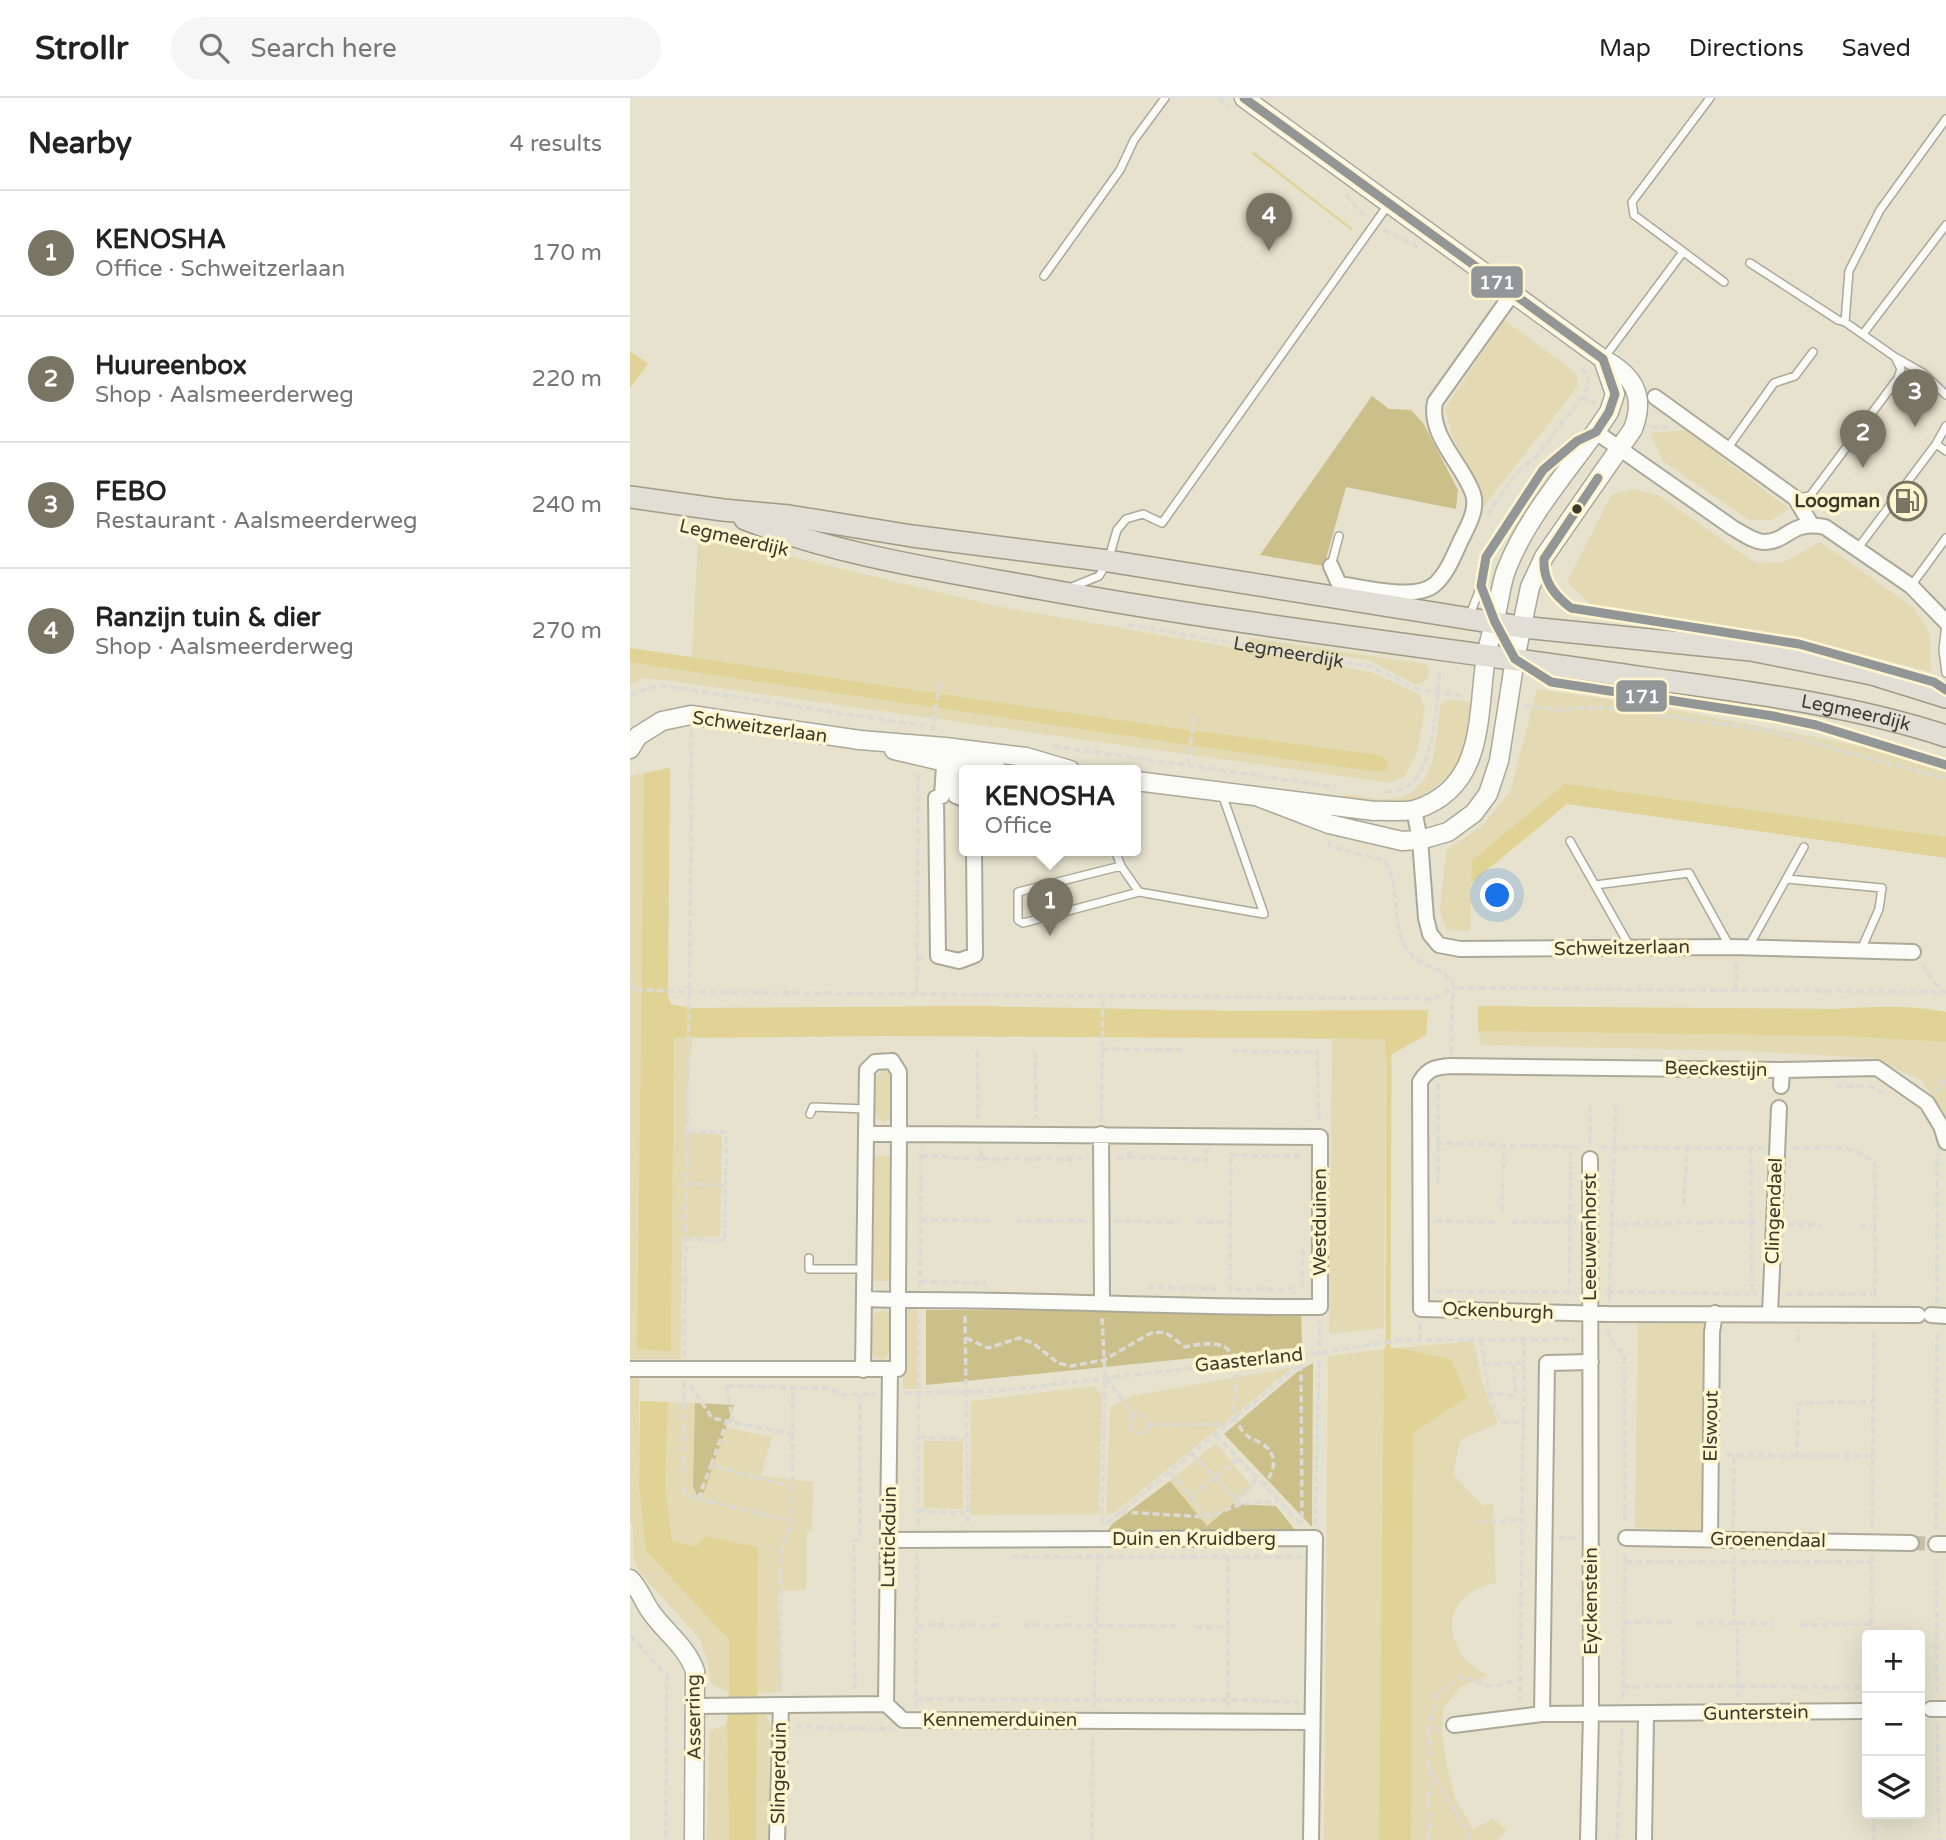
<!DOCTYPE html>
<html lang="en">
<head>
<meta charset="utf-8">
<style>
	body { margin:0; font-family:"Varela Round",sans-serif; background:#f6f6f6; color:#222 }
	.controls { position:absolute; right:21px; bottom:21px; display:grid; overflow:hidden; border-radius:7px; box-shadow:0 7px 28px #0002 }
	.controls button { width:63px; height:63px; display:grid; place-items:center; padding:0; border:0; border-bottom:2px solid #e0e0e0; background:#fff; color:#222; font:35px sans-serif }
	.you { position:absolute; left:868px; top:798px; width:24px; height:24px; margin:-18px; border:5px solid #fff; border-radius:50%; background:#1a73e8; box-shadow:0 0 0 10px #1a73e833 }
	.badge { display:grid; place-items:center; width:46px; height:46px; border-radius:50%; background:#787564; color:#fff; font-size:23px; font-weight:700 }
	.pin { position:absolute; translate:-50% -58px; filter:drop-shadow(0 2px 4px #0008) }
	.pin::after { content:''; position:absolute; top:37px; width:24px; height:21px; background:inherit; clip-path:polygon(0 0,100% 0,50% 100%) }
	.popup { position:absolute; left:329px; top:667px; width:182px; height:91px; box-sizing:border-box; display:grid; place-content:center; border-radius:7px; background:#fff; filter:drop-shadow(0 2px 5px #0005); font-size:23px; white-space:nowrap; color:#767676 }
	.popup b { font-size:26px; color:#222 }
	.popup::after { content:''; position:absolute; left:50%; top:100%; margin-left:-14px; border:14px solid transparent; border-top-color:#fff }
	.list { margin:0; padding:0; list-style:none }
	h2 { display:flex; justify-content:space-between; align-items:center; height:91px; margin:0; padding:0 28px; font-size:30px }
	h2 small { font-size:23px; font-weight:400; color:#767676 }
	.list li { display:grid; grid-template-columns:46px 1fr auto; gap:21px; align-items:center; box-sizing:border-box; height:126px; padding:0 28px; border-top:2px solid #e0e0e0 }
	.list b { display:block; font-size:26px; white-space:nowrap }
	.list p { margin:0; font-size:23px; white-space:nowrap; color:#767676 }
	.list em { font-size:23px; font-style:normal; color:#767676 }
	.icon { flex:none; width:38px; height:38px; fill:none; stroke:currentColor; stroke-width:2; stroke-linecap:round; stroke-linejoin:round }
	.map { position:relative; flex:none; width:1316px; height:1742px; overflow:hidden }
	header { display:flex; align-items:center; gap:42px; box-sizing:border-box; height:98px; padding:0 35px; background:#fff; border-bottom:2px solid #e0e0e0 }
	header strong { font-size:33px }
	nav { display:flex; gap:38px; margin-inline-start:auto; font-size:24px }
	.search { width:490px; height:63px; background:#f6f6f6; display:flex; align-items:center; gap:18px; box-sizing:border-box; padding:0 24px; border-radius:38px; color:#767676; font-size:26px }
	main { display:flex }
	aside { flex:1; background:#fff }
	.map>svg:first-child { display:block }
</style>
</head>
<body>
<header>
<strong>Strollr</strong>
<div class="search"><svg class="icon" aria-label="search" viewBox="0 0 24 24"><circle cx="10" cy="10" r="6"/><path d="M15 15l6 6"/></svg>Search here</div>
<nav><a>Map</a><a>Directions</a><a>Saved</a></nav>
</header>
<main>
<aside>
<h2>Nearby<small>4 results</small></h2>
<ul class="list">
<li><span class="badge">1</span><div><b>KENOSHA</b><p>Office · Schweitzerlaan</p></div><em>170 m</em></li>
<li><span class="badge">2</span><div><b>Huureenbox</b><p>Shop · Aalsmeerderweg</p></div><em>220 m</em></li>
<li><span class="badge">3</span><div><b>FEBO</b><p>Restaurant · Aalsmeerderweg</p></div><em>240 m</em></li>
<li><span class="badge">4</span><div><b>Ranzijn tuin &amp; dier</b><p>Shop · Aalsmeerderweg</p></div><em>270 m</em></li>
</ul>
</aside>
<div class="map">
<svg width="1316" height="1742" viewBox="0 0 1316 1742">
	<rect width="100%" height="100%" fill="#e6e2ce"/>
	<path fill="#e3dab4" d="M874 222 946 275 948 288 854 408 849 388 823 340 815 310Z
		M1056 332 1159 411 1142 422H1119L1033 363 1020 335Z
		M1002 391 1028 397 1124 464 1152 465 1190 444 1283 509 1300 535 1301 574 1177 542 964 510 937 484 981 397Z
		M68 436 366 508 741 574 789 596 795 610 787 655 774 679 760 685 34 582 13 580 0 587V564L522 640 742 656 545 630 62 559Z
		M620 540 796 566 799 572 798 580 790 586H784L739 562 619 545Z
		M907 591 1023 608 1241 650 1316 675V739L935 687 842 762 840 833 817 832 810 813 816 752 851 729 880 694Z
		M819 601 839 604C845 612 844 620 843 630 838 665 805 697 771 706 752 711 731 704 711 701L714 698 719 697C734 699 753 703 768 700 808 690 805 640 810 608Z
		M14 675 7 1251 41 1252 44 940H62L55 1034 92 1037 90 1138 52 1140 51 1261H0V678Z
		M848 933 1207 938 1316 944V1019L1291 982 1242 960 1119 953 851 947Z
		M702 941H756L754 1230 699 1236Z
		M253 972 261 975 264 980V1018L253 1025 243 1015 244 982Z
		M243 1058H264L263 1183H242Z
		M273 1207H287V1291H273Z
		M254 1211 261 1217 262 1251 255 1261 250 1262 244 1258 242 1253V1222L244 1216Z
		M1008 1221H1077L1073 1433 1005 1430Z
		M843 1243 853 1287 868 1325 830 1342 823 1376 853 1408 863 1405 866 1485C854 1488 841 1492 832 1502 809 1527 830 1567 858 1577L830 1589 813 1612 812 1633 816 1664 825 1700 843 1732 863 1720 876 1732 868 1742H781L783 1335 821 1261 767 1250Z
		M754 1251 749 1742H694L698 1258Z
		M663 1269 484 1415 476 1417 480 1310 502 1298Z
		M0 1280H9V1389L16 1453 99 1542V1594L81 1586 77 1561 70 1541 10 1475 4 1461 2 1425H0Z
		M465 1288 472 1298 469 1416 340 1417 341 1303Z
		M38 1304 65 1305 64 1396 81 1370 94 1329 142 1339 131 1378 183 1384 182 1432 177 1434 176 1492 148 1493 152 1594 127 1595 143 1633V1742H126L128 1449H66L42 1442 35 1388Z
		M294 1343H333V1411L294 1410Z
		M586 1345 623 1390 577 1428 540 1383Z
		M97 1626 99 1742H77L79 1633Z"/>
	<path fill="#cbbf8a" d="M742 298 759 311 781 312 793 325 828 392 826 411 716 389 694 468 630 457Z
		M296 1212 671 1213 672 1249 296 1287Z
		M683 1265 682 1429 594 1336 667 1274Z
		M65 1305 104 1307 74 1394 68 1399 63 1389Z
		M540 1383 577 1428 603 1406 646 1408 665 1432 476 1435 482 1426Z"/>
	<path fill="#e1d395" d="M624 54 723 131 722 133 622 56Z
		M0 253 18 266 0 290Z
		M0 550 545 630 742 656 754 659 758 666 757 672 748 674 683 665 29 569 0 564Z
		M38 670 40 671 38 898 41 906 60 910 344 908 609 913 798 912 796 937 755 960V941L253 938 44 940 41 1253 7 1251 14 675Z
		M935 686 1316 739V760L937 706 841 785 842 762Z
		M848 908 1204 911C1241 909 1279 906 1316 914V944L1207 938 848 933Z
		M767 1250 821 1261 837 1299 783 1335 781 1742H749L754 1251Z
		M10 1303 38 1304 35 1388 42 1442 66 1449 75 1438 128 1449 126 1742H99L97 1626 99 1594V1542L16 1453 9 1389Z"/>
	<g fill="none" stroke-linecap="round" stroke-linejoin="round">
		<path stroke="#e1d395" stroke-width="5" d="M758 1256 759 950"/>
		<path stroke="#c4c0ad" stroke-width="14" stroke-dasharray="14 7" stroke-linecap="butt" d="M1281 1445 1306 1446"/>
		<defs>
			<path id="service" d="M1080 0 1002 104 1004 117 1094 184
				M1120 165 1208 222 1215 224 1265 259 1271 271 1268 280 1180 398 1165 400
				M414 178 490 72 504 42 535 0
				M1215 224 1219 173 1250 112 1316 21
				M1233 236 1316 127
				M974 260 1053 154
				M1267 260 1293 275 1316 297
				M1306 346 1316 353
				M1097 351 1144 285 1165 278 1183 254
				M1228 450 1306 346 1316 328
				M701 468 709 438
				M915 470C917 489 925 499 941 510L1169 546 1252 568 1304 584 1313 590
				M851 488 862 517
				M1281 488 1316 440
				M442 489 469 478 478 463 487 432 496 421 513 416 532 425 758 107
				M839 519 851 488 856 459 913 372 933 353 956 339
				M1316 525 1313 552 1316 575
				M867 528 883 557
				M901 571 921 584 1143 618 1186 627 1316 667
				M940 743 1000 849
				M485 752 491 768 509 794 634 816 592 696
				M491 768 388 794V822L393 825 509 794
				M1157 781 1252 790 1249 811 1231 852
				M965 787 1059 775 1100 849
				M1119 848 1174 749
				M180 1016 183 1009 236 1011
				M179 1160V1171H234"/>
			<path id="minor" d="M1025 299 1165 400 1181 426
				M966 334 1103 430C1112 435 1124 444 1135 444 1159 443 1160 422 1195 429L1281 488 1316 524
				M701 468 709 486C732 489 784 503 804 487 817 476 824 457 831 442 838 428 848 411 843 396 833 366 798 338 805 304L882 196
				M315 654 312 698 306 700 308 858 329 863 345 857 344 752
				M328 656 326 698 334 701
				M784 712 790 742 796 820 800 836 809 847 830 851 1100 849 1283 854
				M1151 988 1152 972
				M269 1036 690 1039V1209C549 1210 409 1201 268 1202Z
				M471 1036 472 1204
				M1140 1216 1149 1010
				M1288 1217 978 1216 791 1211 790 984C798 970 806 969 821 968L1152 972 1247 970 1297 1005 1311 1028 1316 1044
				M1301 1217 1316 1218
				M0 1271H268V1202L234 1201
				M233 1272 236 1036 237 972 245 964 262 963 269 974V1036H236
				M996 1440 1281 1445
				M1080 1441 1082 1234 1085 1215
				M259 1442 685 1440 681 1742
				M1306 1446H1316
				M256 1606 260 1271
				M66 1608 256 1606 273 1622 681 1624
				M1301 1611H1316
				M912 1616 917 1265 961 1264
				M824 1627 912 1616 1237 1613
				M147 1742 151 1608
				M958 1742 961 1616 960 1061
				M1014 1742 1016 1617"/>
			<path id="tertiary" d="M614 0 973 261C1003 277 1016 297 1003 331L914 459 900 489 885 561 869 663 858 696 844 715 818 734 790 742 772 743 699 726 631 700
				M0 651 8 638 32 623 61 617 230 642 315 649 396 659 440 672
				M264 652 328 667 367 672
				M506 683 744 713C757 712 775 715 787 711 856 688 847 616 856 558 859 544 863 530 866 516 870 501 871 484 877 470 900 412 945 366 979 314L985 296 973 261
				M0 1481C10 1491 13 1503 21 1514 35 1534 57 1549 65 1573L64 1742"/>
			<g id="primary">
				<path d="M0 399 93 412 159 418 282 438 478 463 891 529 1121 552 1242 576 1316 599"/>
				<path id="s2" d="M115 421C208 457 309 472 407 490 609 527 812 550 1015 580 1116 594 1218 606 1316 638"/>
			</g>
		</defs>
		<use href="#service" stroke="#aca999" stroke-width="10"/>
		<use href="#minor" stroke="#aca999" stroke-width="18"/>
		<use href="#tertiary" stroke="#aca999" stroke-width="21"/>
		<use href="#primary" stroke="#9e9a84" stroke-width="24"/>
		<g stroke="#dcdad4" stroke-width="3.5" stroke-dasharray="7 3.5" stroke-linecap="butt">
			<path d="M588 0 598 8"/>
			<path d="M716 97 736 120"/>
			<path d="M754 132 788 149"/>
			<path d="M952 299 965 306"/>
			<path d="M1021 329H1041"/>
			<path d="M859 418 862 410 887 374 906 359 952 299 959 286 958 277 949 267"/>
			<path d="M78 431 105 438"/>
			<path id="s1" d="M498 527 742 569 786 591 834 598"/>
			<path d="M0 597 22 589 36 588 294 628"/>
			<path d="M894 607 931 612 971 609 1135 632 1316 681"/>
			<path d="M302 633 310 583"/>
			<path d="M423 648 706 689"/>
			<path d="M558 667 564 619"/>
			<path d="M756 694C762 693 771 693 777 689 806 669 806 603 810 570"/>
			<path d="M698 743 701 749 754 762C771 787 761 820 774 846 788 874 814 863 825 890L1316 894"/>
			<path d="M287 862 288 676"/>
			<path d="M1106 865 1107 894"/>
			<path d="M1292 866 1311 893"/>
			<path d="M0 875 1 891 58 894 802 901 825 890"/>
			<path d="M287 895V862L295 861"/>
			<path d="M472 951 557 952"/>
			<path d="M347 953 348 1021"/>
			<path d="M601 953 687 954 689 1026"/>
			<path d="M405 954 406 1021"/>
			<path d="M821 955 822 903 825 890"/>
			<path d="M1206 988H1239L1256 996"/>
			<path d="M1304 995 1316 979"/>
			<path d="M471 1024 473 898"/>
			<path d="M806 1045 952 1049"/>
			<path d="M960 1046V1006"/>
			<path d="M970 1049 1134 1050"/>
			<path d="M1121 1050 1122 1195"/>
			<path d="M1163 1050C1191 1050 1225 1043 1245 1067V1202"/>
			<path d="M601 1057 668 1058V1055"/>
			<path d="M291 1058 352 1061 350 1050"/>
			<path d="M499 1059 577 1062V1051"/>
			<path d="M487 1060 499 1059V1051"/>
			<path d="M352 1061H458"/>
			<path d="M56 1085 96 1088"/>
			<path d="M808 1086V985"/>
			<path d="M1054 1107 1057 1050"/>
			<path d="M872 1113 874 1046"/>
			<path d="M290 1122 361 1123"/>
			<path d="M385 1123H456"/>
			<path d="M484 1123 549 1124"/>
			<path d="M805 1123 866 1124"/>
			<path d="M566 1124H601"/>
			<path d="M881 1124H946"/>
			<path d="M982 1126 1128 1124"/>
			<path d="M1157 1126 1193 1127"/>
			<path d="M1230 1128 1245 1127"/>
			<path d="M55 1141 95 1142 96 1034 57 1033"/>
			<path d="M290 1184 356 1185"/>
			<path d="M290 1189 291 1050"/>
			<path d="M517 1189 590 1191"/>
			<path d="M672 1190 673 1151"/>
			<path d="M605 1191H665L664 1197"/>
			<path d="M600 1193 601 1054"/>
			<path d="M806 1193 945 1194"/>
			<path d="M977 1194 1127 1196"/>
			<path d="M1156 1196H1245"/>
			<path d="M939 1197 941 1048"/>
			<path d="M979 1203 986 1007"/>
			<path d="M1307 1205V1055"/>
			<path d="M335 1218 338 1427"/>
			<path d="M472 1220 475 1278 472 1426"/>
			<path d="M978 1232 979 1239 994 1258 995 1425"/>
			<path d="M336 1240 358 1250 389 1240 403 1245 428 1265 441 1268 474 1262 521 1235 535 1234 555 1249C617 1235 606 1269 604 1315 606 1323 611 1334 619 1339 622 1342 626 1342 629 1344 649 1355 646 1371 634 1387"/>
			<path d="M851 1241 859 1295 885 1298 884 1265 854 1266"/>
			<path d="M893 1241 894 1265"/>
			<path d="M790 1242V1223"/>
			<path d="M1168 1244V1232"/>
			<path d="M54 1259 61 765V633"/>
			<path d="M671 1266 672 1425"/>
			<path d="M476 1280 504 1318"/>
			<path d="M54 1284 53 1389 55 1395 64 1400 162 1423"/>
			<path d="M60 1287 82 1320 163 1336"/>
			<path d="M96 1288 103 1324"/>
			<path d="M97 1288 198 1290 214 1297 245 1296"/>
			<path d="M274 1295 368 1293 689 1255 770 1242 945 1241"/>
			<path d="M859 1295 871 1324 893 1325 894 1265H884"/>
			<circle cx="509" cy="1326" r="9"/>
			<path d="M893 1325 890 1581H897"/>
			<path d="M519 1327 597 1326"/>
			<path d="M586 1337 671 1426"/>
			<path d="M289 1339 335 1341"/>
			<path d="M562 1356 611 1406"/>
			<path d="M1096 1357 1167 1358"/>
			<path d="M1242 1358H1167L1168 1305 1243 1304"/>
			<path d="M81 1367 97 1323"/>
			<path d="M540 1374 578 1419"/>
			<path d="M561 1398 609 1360"/>
			<path d="M68 1401 81 1367 162 1389"/>
			<path d="M607 1401 628 1380"/>
			<path d="M288 1413 336 1415"/>
			<path d="M491 1414 578 1419 611 1406 649 1403"/>
			<path d="M849 1424 892 1422"/>
			<path d="M477 1425 671 1266 678 1256"/>
			<path d="M288 1427 289 1215"/>
			<path d="M685 1427 690 1222"/>
			<path d="M1103 1429 1104 1358"/>
			<path d="M1242 1430 1244 1231"/>
			<path d="M1306 1432 1307 1233"/>
			<path d="M928 1440H948"/>
			<path d="M598 1457V1610"/>
			<path d="M1104 1458V1522L1107 1525 1108 1599"/>
			<path d="M382 1459H672"/>
			<path d="M1306 1461 1307 1597"/>
			<path d="M995 1464H1242"/>
			<path d="M994 1524 1043 1525"/>
			<path d="M1067 1525 1143 1526"/>
			<path d="M287 1527H371"/>
			<path d="M393 1527 547 1528"/>
			<path d="M1170 1527 1241 1526"/>
			<path d="M565 1529H598"/>
			<path d="M0 1537 37 1578 36 1742"/>
			<path d="M1241 1537 1242 1458"/>
			<path d="M993 1589 1108 1588 1237 1590"/>
			<path d="M225 1591 224 1443 230 1441V1297"/>
			<path d="M151 1592V1449L162 1425 163 1291"/>
			<path d="M993 1600 995 1454"/>
			<path d="M286 1601 598 1602 669 1604"/>
			<path d="M286 1609 287 1456"/>
			<path d="M464 1610 468 1454"/>
			<path d="M1307 1625 1309 1742"/>
			<path d="M165 1629 262 1631"/>
			<path d="M799 1633 807 1596 830 1578 862 1589 890 1581V1603"/>
			<path d="M800 1671 842 1742"/>
			<path d="M1244 1716V1742"/>
			<path d="M462 1742 463 1636"/>
			<path d="M799 1742V1633L809 1630"/>
			<path d="M987 1742 992 1629"/>
		</g>
		<use href="#service" stroke="#fbfbf8" stroke-width="7"/>
		<use href="#minor" stroke="#fbfbf8" stroke-width="14"/>
		<use href="#tertiary" stroke="#fbfbf8" stroke-width="18"/>
		<use href="#primary" stroke="#e0ded5" stroke-width="21"/>
		<defs>
			<path id="bus-1" d="M614 0 973 261 985 296 979 314 966 334 947 343 913 372 856 459 851 488 865 524 885 561 921 584 1143 618 1186 627 1316 667
				M968 380 914 461C913 483 924 497 941 510L1169 546 1304 584 1316 592"/>
		</defs>
		<use href="#bus-1" stroke="#fff6d0" stroke-width="14"/>
		<use href="#bus-1" stroke="#929696" stroke-width="9"/>
	</g>
	<defs>
		<symbol id="fuel-ring" viewBox="-11 -11 22 22"><circle r="9.5" fill="#fff6d0" stroke="#787564" stroke-width="1.5"/><path d="M-5.5-6h7V0h2V4h1.3V-2.5L3-4.5l.8-.8L6-3V5H2.5V1h-1V6h-7ZM-4.2-4.7v3.2H.2V-4.7Z" fill="#787564"/></symbol>
	</defs>
	<g fill-rule="evenodd">
		<use href="#fuel-ring" x="1255" y="381" width="44" height="44"/>
	</g>
	<circle fill="#3d3a2b" stroke="#fff6d0" stroke-width="2.5" cx="947" cy="411" r="6"/>
	<g text-anchor="middle" dominant-baseline="central" stroke-width="7" stroke-linejoin="round" paint-order="stroke">
		<g font-size="19" font-weight="bold" fill="#3d3a2b" stroke="#fff6d0" text-anchor="end">
			<text x="1250" y="403">Loogman</text>
		</g>
		<g font-size="19" fill="#3d3a2b" stroke="#fff6d0">
			<text transform="translate(104 440) rotate(13)">Legmeerdijk</text>
			<text stroke="none"><textPath href="#s1" startOffset="163">Legmeerdijk</textPath></text>
			<text stroke="none"><textPath href="#s2" startOffset="1129">Legmeerdijk</textPath></text>
			<text transform="translate(130 629) rotate(8)">Schweitzerlaan</text>
			<text transform="translate(992 850) rotate(-1)">Schweitzerlaan</text>
			<text transform="translate(1086 971) rotate(1)">Beeckestijn</text>
			<text transform="translate(1144 1113) rotate(-88)">Clingendael</text>
			<text transform="translate(690 1124) rotate(-90)">Westduinen</text>
			<text transform="translate(960 1139) rotate(-90)">Leeuwenhorst</text>
			<text transform="translate(868 1213) rotate(2)">Ockenburgh</text>
			<text transform="translate(619 1262) rotate(-6)">Gaasterland</text>
			<text transform="translate(1081 1328) rotate(-89)">Elswout</text>
			<text transform="translate(259 1439) rotate(-89)">Luttickduin</text>
			<text x="564" y="1441">Duin en Kruidberg</text>
			<text transform="translate(1138 1442) rotate(1)">Groenendaal</text>
			<text transform="translate(961 1503) rotate(-90)">Eyckenstein</text>
			<text transform="translate(1126 1615) rotate(-1)">Gunterstein</text>
			<text transform="translate(64 1619) rotate(-91)">Asserring</text>
			<text x="370" y="1622">Kennemerduinen</text>
			<text transform="translate(149 1675) rotate(-89)">Slingerduin</text>
		</g>
	</g>
	<g stroke="#fff6d0" stroke-width="2.5">
		<rect x="840" y="167" width="54" height="34" rx="7" fill="#929696"/>
		<rect x="985" y="581" width="53" height="34" rx="7" fill="#929696"/>
	</g>
	<g font-size="19" text-anchor="middle" font-weight="bold" fill="#fff">
		<text x="867" y="191">171</text>
		<text x="1012" y="605">171</text>
	</g>
</svg>
<div class="controls">
<button>+</button>
<button>−</button>
<button><svg class="icon" aria-label="layers" viewBox="0 0 24 24"><path d="M12 4l9 5-9 5-9-5zM3 14l9 5 9-5"/></svg></button>
</div>
<div class="you"></div>
<div class="pin badge" style="left:420px;top:838px">1</div>
<div class="popup"><b>KENOSHA</b>Office</div>
<div class="pin badge" style="left:1233px;top:370px">2</div>
<div class="pin badge" style="left:1285px;top:329px">3</div>
<div class="pin badge" style="left:639px;top:153px">4</div>
</div>
</main>
</body>
</html>
